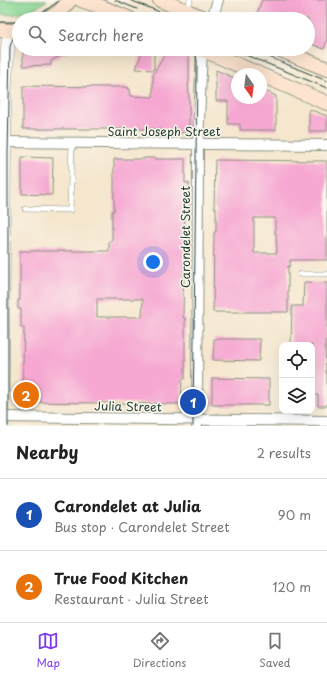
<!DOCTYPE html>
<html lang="en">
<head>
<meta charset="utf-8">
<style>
	body { margin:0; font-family:"Playpen Sans",sans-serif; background:#f6f6f6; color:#222 }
	.controls { position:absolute; right:12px; bottom:12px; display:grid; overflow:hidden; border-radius:8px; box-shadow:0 4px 16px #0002 }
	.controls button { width:36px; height:36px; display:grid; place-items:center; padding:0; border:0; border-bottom:1px solid #e0e0e0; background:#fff; color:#222; font:20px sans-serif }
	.compass { position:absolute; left:231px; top:68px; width:36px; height:36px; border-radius:50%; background:#fff; box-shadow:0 4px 16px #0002; rotate:166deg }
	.you { position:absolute; left:153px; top:262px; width:14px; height:14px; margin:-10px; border:3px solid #fff; border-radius:50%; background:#1a73e8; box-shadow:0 0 0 6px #1a73e833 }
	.badge { display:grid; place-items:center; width:26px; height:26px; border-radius:50%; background:#7c3aed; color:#fff; font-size:13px; font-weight:700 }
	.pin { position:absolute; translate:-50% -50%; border:2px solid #fff; box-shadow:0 1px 4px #0006 }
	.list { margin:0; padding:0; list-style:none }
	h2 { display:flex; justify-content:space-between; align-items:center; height:52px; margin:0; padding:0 16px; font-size:17px }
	h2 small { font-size:13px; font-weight:400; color:#767676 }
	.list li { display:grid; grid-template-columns:26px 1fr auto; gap:12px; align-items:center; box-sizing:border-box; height:72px; padding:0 16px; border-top:1px solid #e0e0e0 }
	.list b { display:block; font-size:15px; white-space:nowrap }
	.list p { margin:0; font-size:13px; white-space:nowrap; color:#767676 }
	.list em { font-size:13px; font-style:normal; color:#767676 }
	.icon { flex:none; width:22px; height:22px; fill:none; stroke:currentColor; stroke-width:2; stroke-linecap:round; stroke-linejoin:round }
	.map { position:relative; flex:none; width:327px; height:426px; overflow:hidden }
	.search { position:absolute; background:#fff; box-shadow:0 4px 16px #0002; left:12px; right:12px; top:12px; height:44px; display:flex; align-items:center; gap:10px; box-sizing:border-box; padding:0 14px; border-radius:22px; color:#767676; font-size:15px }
	.sheet { height:196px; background:#fff }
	nav { display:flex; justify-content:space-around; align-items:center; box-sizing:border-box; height:56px; border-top:1px solid #e0e0e0; background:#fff; font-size:11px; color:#767676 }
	nav a { display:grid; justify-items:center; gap:2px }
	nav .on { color:#7c3aed }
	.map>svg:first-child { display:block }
</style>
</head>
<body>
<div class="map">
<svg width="327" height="426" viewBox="0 0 327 426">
	<rect width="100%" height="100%" fill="#fbf7ec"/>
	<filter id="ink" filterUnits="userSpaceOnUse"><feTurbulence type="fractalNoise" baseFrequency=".025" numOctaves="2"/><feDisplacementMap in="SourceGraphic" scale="8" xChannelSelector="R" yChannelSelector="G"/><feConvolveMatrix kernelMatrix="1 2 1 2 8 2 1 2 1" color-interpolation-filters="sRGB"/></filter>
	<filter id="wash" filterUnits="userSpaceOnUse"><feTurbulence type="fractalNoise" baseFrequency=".012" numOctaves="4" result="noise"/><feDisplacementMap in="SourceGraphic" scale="16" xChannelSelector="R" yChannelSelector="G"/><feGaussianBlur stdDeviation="0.9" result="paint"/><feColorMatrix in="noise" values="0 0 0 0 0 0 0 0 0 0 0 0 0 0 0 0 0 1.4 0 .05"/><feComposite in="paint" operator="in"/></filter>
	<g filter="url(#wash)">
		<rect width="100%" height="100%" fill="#f5e6ce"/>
		<path fill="#89d795" stroke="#548a64" d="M0 0H47C35 11 16 17 0 14Z"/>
		<g id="blocks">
			<path fill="#f6a8d2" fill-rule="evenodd" d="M262 0H327V40L324 49 308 43V19H255Z
				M23 49H73L51 61V65L23 66Z
				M143 49H154V70L136 69Z
				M172 50 189 57V83H188L189 98V129L188 133 161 132V129H23V86L111 87H128V89H130L131 96 153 97V75L166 52 170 53Z
				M216 70 237 79V98H261V89L276 96V130H240V124H228V101H216Z
				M309 109 327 116V131H309Z
				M22 157 53 158 52 195 22 194Z
				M144 158H156V159H185V183H189V207H185L183 318H185V379H182L181 404 22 402 24 328H21V309H18V300H20V251H109V241H112V211H114V159H144ZM97 299H143L142 317H97Z
				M215 160 327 161V260H290V266H288V312H213L214 232H216V208H214ZM254 218H275V233H276L277 253H254Z
				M304 282 327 283V341H325L326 373H327V406H318V395H312V345H291L292 306H303Z
				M214 339H260L259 361 213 360Z
				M212 378 269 379V405H212Z"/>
		</g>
	</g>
	<g filter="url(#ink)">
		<use href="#blocks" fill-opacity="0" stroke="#8a9281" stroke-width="1"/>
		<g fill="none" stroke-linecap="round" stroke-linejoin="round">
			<defs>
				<path id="service" d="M187 10 190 0
					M25 209 70 210 72 143
					M301 274H327"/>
				<path id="minor" d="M212 19 218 0
					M0 142 327 145
					M0 417 327 421
					M197 426 198 144 202 49"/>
				<path id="tertiary" d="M2 426 5 90 8 42 12 31"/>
				<path id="secondary" d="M81 0 99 6 130 19
					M160 0 206 19
					M48 19 59 12 70 0
					M0 30 12 31 19 29
					M201 49 259 74
					M278 49 327 69
					M261 75 327 103"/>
			</defs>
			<use href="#service" stroke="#8a9281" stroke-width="6"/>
			<use href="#minor" stroke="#8a9281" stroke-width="12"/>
			<use href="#tertiary" stroke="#8a9281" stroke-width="14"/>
			<use href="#secondary" stroke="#8a9281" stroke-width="16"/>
			<use href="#service" stroke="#fff" stroke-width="5"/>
			<use href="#minor" stroke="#fff" stroke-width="10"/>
			<use href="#tertiary" stroke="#fff" stroke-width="13"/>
			<use href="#secondary" stroke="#fde4d0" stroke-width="14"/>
			<path stroke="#1f3d34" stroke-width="1" d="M115 0 137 9
				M130 0 177 19
				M32 19 42 13 60 0
				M0 22H19
				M231 49 327 88
				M250 49 327 81
				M8 426V155L10 47 14 35 19 28
				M193 426 197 69V61L195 49"/>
		</g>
	</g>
	<g text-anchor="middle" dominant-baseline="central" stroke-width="3" stroke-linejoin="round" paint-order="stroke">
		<g font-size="12" fill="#1f3d34" stroke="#fbf7ec">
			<text x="164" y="131">Saint Joseph Street</text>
			<text transform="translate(185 237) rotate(-90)">Carondelet Street</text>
			<text transform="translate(128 406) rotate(1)">Julia Street</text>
		</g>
	</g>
</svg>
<div class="controls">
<button><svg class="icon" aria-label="locate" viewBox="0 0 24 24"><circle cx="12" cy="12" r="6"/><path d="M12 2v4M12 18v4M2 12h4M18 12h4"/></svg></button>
<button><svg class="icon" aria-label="layers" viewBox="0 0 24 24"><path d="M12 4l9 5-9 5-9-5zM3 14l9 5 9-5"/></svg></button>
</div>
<svg class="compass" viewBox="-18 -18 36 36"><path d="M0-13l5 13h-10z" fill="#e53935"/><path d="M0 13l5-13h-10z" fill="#767676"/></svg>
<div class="you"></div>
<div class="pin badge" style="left:193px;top:402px;background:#1a4fb4">1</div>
<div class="pin badge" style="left:26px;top:395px;background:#e8710a">2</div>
<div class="search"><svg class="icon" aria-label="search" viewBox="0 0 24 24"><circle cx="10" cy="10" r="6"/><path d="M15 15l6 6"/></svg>Search here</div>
</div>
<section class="sheet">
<h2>Nearby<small>2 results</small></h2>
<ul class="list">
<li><span class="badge" style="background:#1a4fb4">1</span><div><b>Carondelet at Julia</b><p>Bus stop · Carondelet Street</p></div><em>90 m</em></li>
<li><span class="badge" style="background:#e8710a">2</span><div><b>True Food Kitchen</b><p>Restaurant · Julia Street</p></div><em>120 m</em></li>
</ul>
</section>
<nav>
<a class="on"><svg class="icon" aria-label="map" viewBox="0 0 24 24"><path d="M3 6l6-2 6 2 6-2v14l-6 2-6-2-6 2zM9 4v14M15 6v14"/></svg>Map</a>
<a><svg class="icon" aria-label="directions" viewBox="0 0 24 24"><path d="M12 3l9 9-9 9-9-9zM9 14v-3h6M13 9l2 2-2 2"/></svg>Directions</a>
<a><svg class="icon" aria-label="saved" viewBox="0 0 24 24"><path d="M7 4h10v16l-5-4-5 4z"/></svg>Saved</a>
</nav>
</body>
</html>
